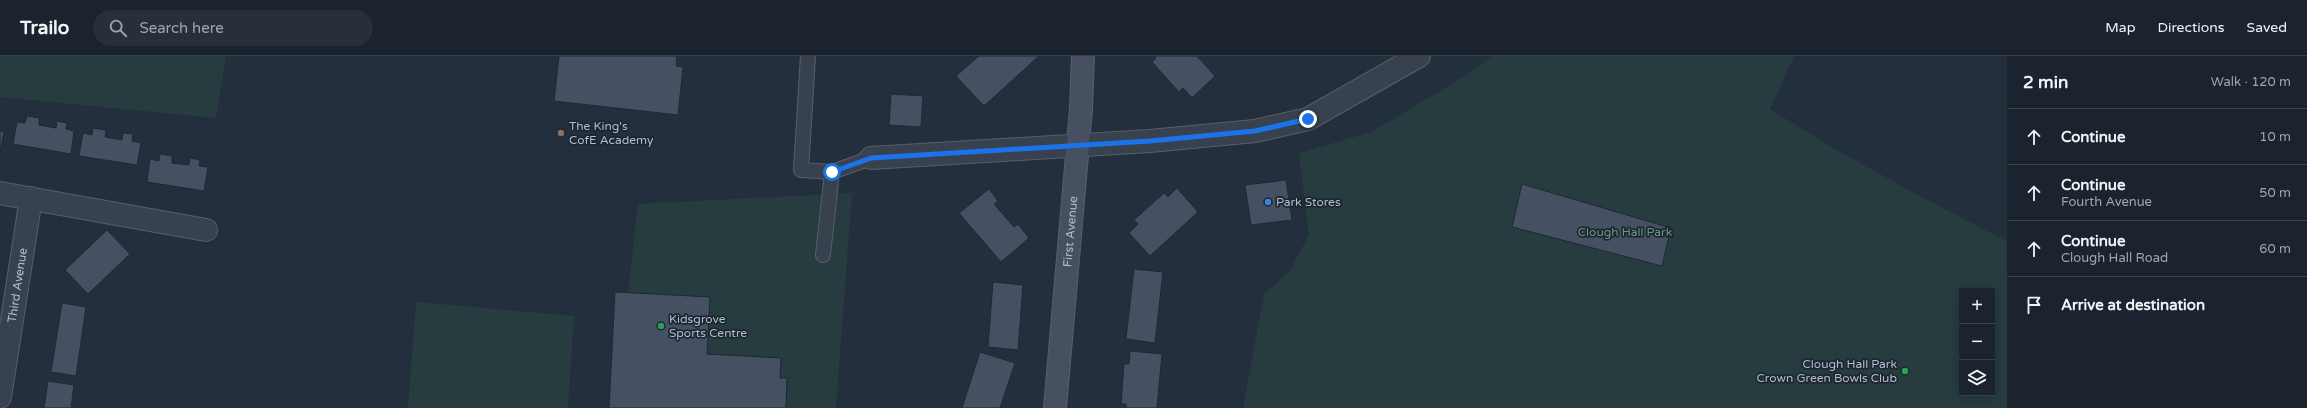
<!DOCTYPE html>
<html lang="en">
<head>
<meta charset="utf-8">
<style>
	body { margin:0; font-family:"Varela Round",sans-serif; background:#282f3a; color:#f1f3f6 }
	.controls { position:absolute; right:12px; bottom:12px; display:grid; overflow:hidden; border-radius:0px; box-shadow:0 2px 10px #0003 }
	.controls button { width:36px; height:36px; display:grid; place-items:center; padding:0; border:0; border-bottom:1px solid #39404a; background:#1b232e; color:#f1f3f6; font:20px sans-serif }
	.stop { position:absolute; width:12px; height:12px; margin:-9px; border:3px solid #1a73e8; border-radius:50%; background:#fff }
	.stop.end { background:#1a73e8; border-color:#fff; box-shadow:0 1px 4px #0008 }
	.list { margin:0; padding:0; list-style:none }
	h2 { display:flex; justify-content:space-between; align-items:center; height:52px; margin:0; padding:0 16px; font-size:17px }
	h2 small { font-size:13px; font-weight:400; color:#a0a4aa }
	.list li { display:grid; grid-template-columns:26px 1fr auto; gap:12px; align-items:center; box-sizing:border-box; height:56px; padding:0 16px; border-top:1px solid #39404a }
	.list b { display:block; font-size:15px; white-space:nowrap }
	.list p { margin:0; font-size:13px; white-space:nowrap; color:#a0a4aa }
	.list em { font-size:13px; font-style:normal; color:#a0a4aa }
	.icon { flex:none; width:22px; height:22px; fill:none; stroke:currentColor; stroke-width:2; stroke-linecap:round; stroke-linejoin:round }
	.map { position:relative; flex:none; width:2007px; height:352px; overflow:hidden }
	header { display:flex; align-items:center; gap:24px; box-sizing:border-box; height:56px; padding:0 20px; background:#1b232e; border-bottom:1px solid #39404a }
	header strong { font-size:19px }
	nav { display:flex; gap:22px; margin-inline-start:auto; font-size:14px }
	.search { width:280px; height:36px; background:#282f3a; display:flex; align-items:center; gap:10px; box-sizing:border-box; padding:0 14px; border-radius:22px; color:#a0a4aa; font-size:15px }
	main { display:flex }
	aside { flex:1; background:#1b232e }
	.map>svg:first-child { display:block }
</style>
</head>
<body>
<header>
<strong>Trailo</strong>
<div class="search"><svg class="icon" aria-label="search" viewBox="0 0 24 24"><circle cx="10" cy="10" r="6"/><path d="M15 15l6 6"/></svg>Search here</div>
<nav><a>Map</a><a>Directions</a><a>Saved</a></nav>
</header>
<main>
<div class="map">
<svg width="2007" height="352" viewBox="0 0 2007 352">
	<rect width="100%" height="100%" fill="#242f3e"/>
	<path fill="#263c3f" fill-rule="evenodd" d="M0 0H226L216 62 0 41Z
		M1493 0H1794L1770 53 1830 90 1925 143 2007 185V352H1243L1264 238 1289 216 1309 179 1299 97 1371 76 1460 23ZM1962 235H1992V337H1962Z
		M852 137 836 352H615L638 148Z
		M416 246 574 260 568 352H408Z"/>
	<path fill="#455162" stroke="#1f2835" d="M559 0H677L676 10 683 11 678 59 554 45Z
		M979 0H1039L984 50 956 20Z
		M1154 0H1197L1215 20 1192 42 1183 32 1179 36 1152 6 1156 2Z
		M891 38 923 40 921 71 889 69Z
		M27 60 39 62V69L56 72 57 65 67 67 66 73 74 75 71 98 13 88 17 66 25 67Z
		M93 72 106 74 105 81 122 84 123 77 133 78 132 85 141 87 137 109 79 100 83 77 92 79Z
		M0 75H4L0 98Z
		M160 98 172 100V107L189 109 190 102 200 104 199 110 208 111 204 135 147 126 150 103 159 105Z
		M1286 124 1292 164 1251 169 1245 129Z
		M1522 128 1671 172 1662 210 1512 171Z
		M1177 132 1198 156 1150 200 1129 177 1138 168 1134 164 1164 137 1168 141Z
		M989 133 998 145 994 148 1014 171 1018 168 1029 182 1001 206 959 157Z
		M107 174 130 198 88 238 65 214Z
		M1134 213 1163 216 1155 287 1126 283Z
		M993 226 1023 229 1018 294 988 291Z
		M615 236 710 241 707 298 781 302 780 322H787L786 352H609Z
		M62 247 86 251 76 320 51 316Z
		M1130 295 1162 298 1157 352H1126V348H1121L1124 308H1129Z
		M980 296 1015 307 1000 352H962Z
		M48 325 74 329 71 352H44Z"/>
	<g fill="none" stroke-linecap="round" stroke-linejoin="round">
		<defs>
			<path id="service" d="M808 0 801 114 832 116 871 102
				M823 199 832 116"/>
			<g id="minor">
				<path d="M871 102 1150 85 1255 75 1308 63 1419 0"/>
				<path d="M0 137 206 174"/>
				<path id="s1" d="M0 341 31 142"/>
			</g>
			<g id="secondary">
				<path id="s2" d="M1055 352 1081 53 1083 0"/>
			</g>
		</defs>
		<use href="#service" stroke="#565f6c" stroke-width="16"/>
		<use href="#minor" stroke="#565f6c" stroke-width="24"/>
		<use href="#secondary" stroke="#565f6c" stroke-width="24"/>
		<use href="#service" stroke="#38414e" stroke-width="14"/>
		<use href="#minor" stroke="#38414e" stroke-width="22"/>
		<use href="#secondary" stroke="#465061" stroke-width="22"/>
	</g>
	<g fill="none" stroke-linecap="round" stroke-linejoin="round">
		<path stroke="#1a73e8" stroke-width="5" d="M832 116 871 102 1150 85 1255 75 1308 63"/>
	</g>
	<circle fill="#8d6e63" stroke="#1d2633" stroke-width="1.5" cx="561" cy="77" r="4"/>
	<circle fill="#3f7fe0" stroke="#1d2633" stroke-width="1.5" cx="1268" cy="146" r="4"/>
	<g fill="#2e9e5b" stroke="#1d2633" stroke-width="1.5">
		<circle cx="661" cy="270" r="4"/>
		<circle cx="1905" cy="315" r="4"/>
	</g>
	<g text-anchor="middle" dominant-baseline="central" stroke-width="3.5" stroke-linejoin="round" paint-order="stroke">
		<g font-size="12" fill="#b4bcc9" stroke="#1d2633" text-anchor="start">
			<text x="569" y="70">The King's<tspan x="569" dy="14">CofE Academy</tspan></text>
			<text x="1276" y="146">Park Stores</text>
			<text x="669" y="263">Kidsgrove<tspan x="669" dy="14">Sports Centre</tspan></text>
			<text x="1897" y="308" text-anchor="end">Clough Hall Park<tspan x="1897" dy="14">Crown Green Bowls Club</tspan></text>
		</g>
		<g font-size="12" fill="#b4bcc9" stroke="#1d2633">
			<text stroke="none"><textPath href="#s2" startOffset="177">First Avenue</textPath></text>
			<text stroke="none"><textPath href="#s1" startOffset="113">Third Avenue</textPath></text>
		</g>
		<g font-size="12" fill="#6b9a76" stroke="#1d2633">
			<text x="1625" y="176">Clough Hall Park</text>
		</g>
	</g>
</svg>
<div class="controls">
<button>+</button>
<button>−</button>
<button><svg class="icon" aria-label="layers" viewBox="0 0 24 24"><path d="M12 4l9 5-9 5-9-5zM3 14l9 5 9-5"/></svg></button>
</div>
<div class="stop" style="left:832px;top:116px"></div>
<div class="stop end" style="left:1308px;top:63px"></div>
</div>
<aside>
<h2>2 min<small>Walk · 120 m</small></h2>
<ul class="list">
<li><svg class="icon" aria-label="ahead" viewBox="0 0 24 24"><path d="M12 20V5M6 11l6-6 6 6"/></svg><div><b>Continue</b></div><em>10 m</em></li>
<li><svg class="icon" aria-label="ahead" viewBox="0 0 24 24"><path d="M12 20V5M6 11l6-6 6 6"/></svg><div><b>Continue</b><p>Fourth Avenue</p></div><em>50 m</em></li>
<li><svg class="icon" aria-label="ahead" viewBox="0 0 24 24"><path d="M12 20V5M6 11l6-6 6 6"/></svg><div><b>Continue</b><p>Clough Hall Road</p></div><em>60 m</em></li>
<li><svg class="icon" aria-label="arrive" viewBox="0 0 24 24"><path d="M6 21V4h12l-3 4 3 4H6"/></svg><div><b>Arrive at destination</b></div></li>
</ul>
</aside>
</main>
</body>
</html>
